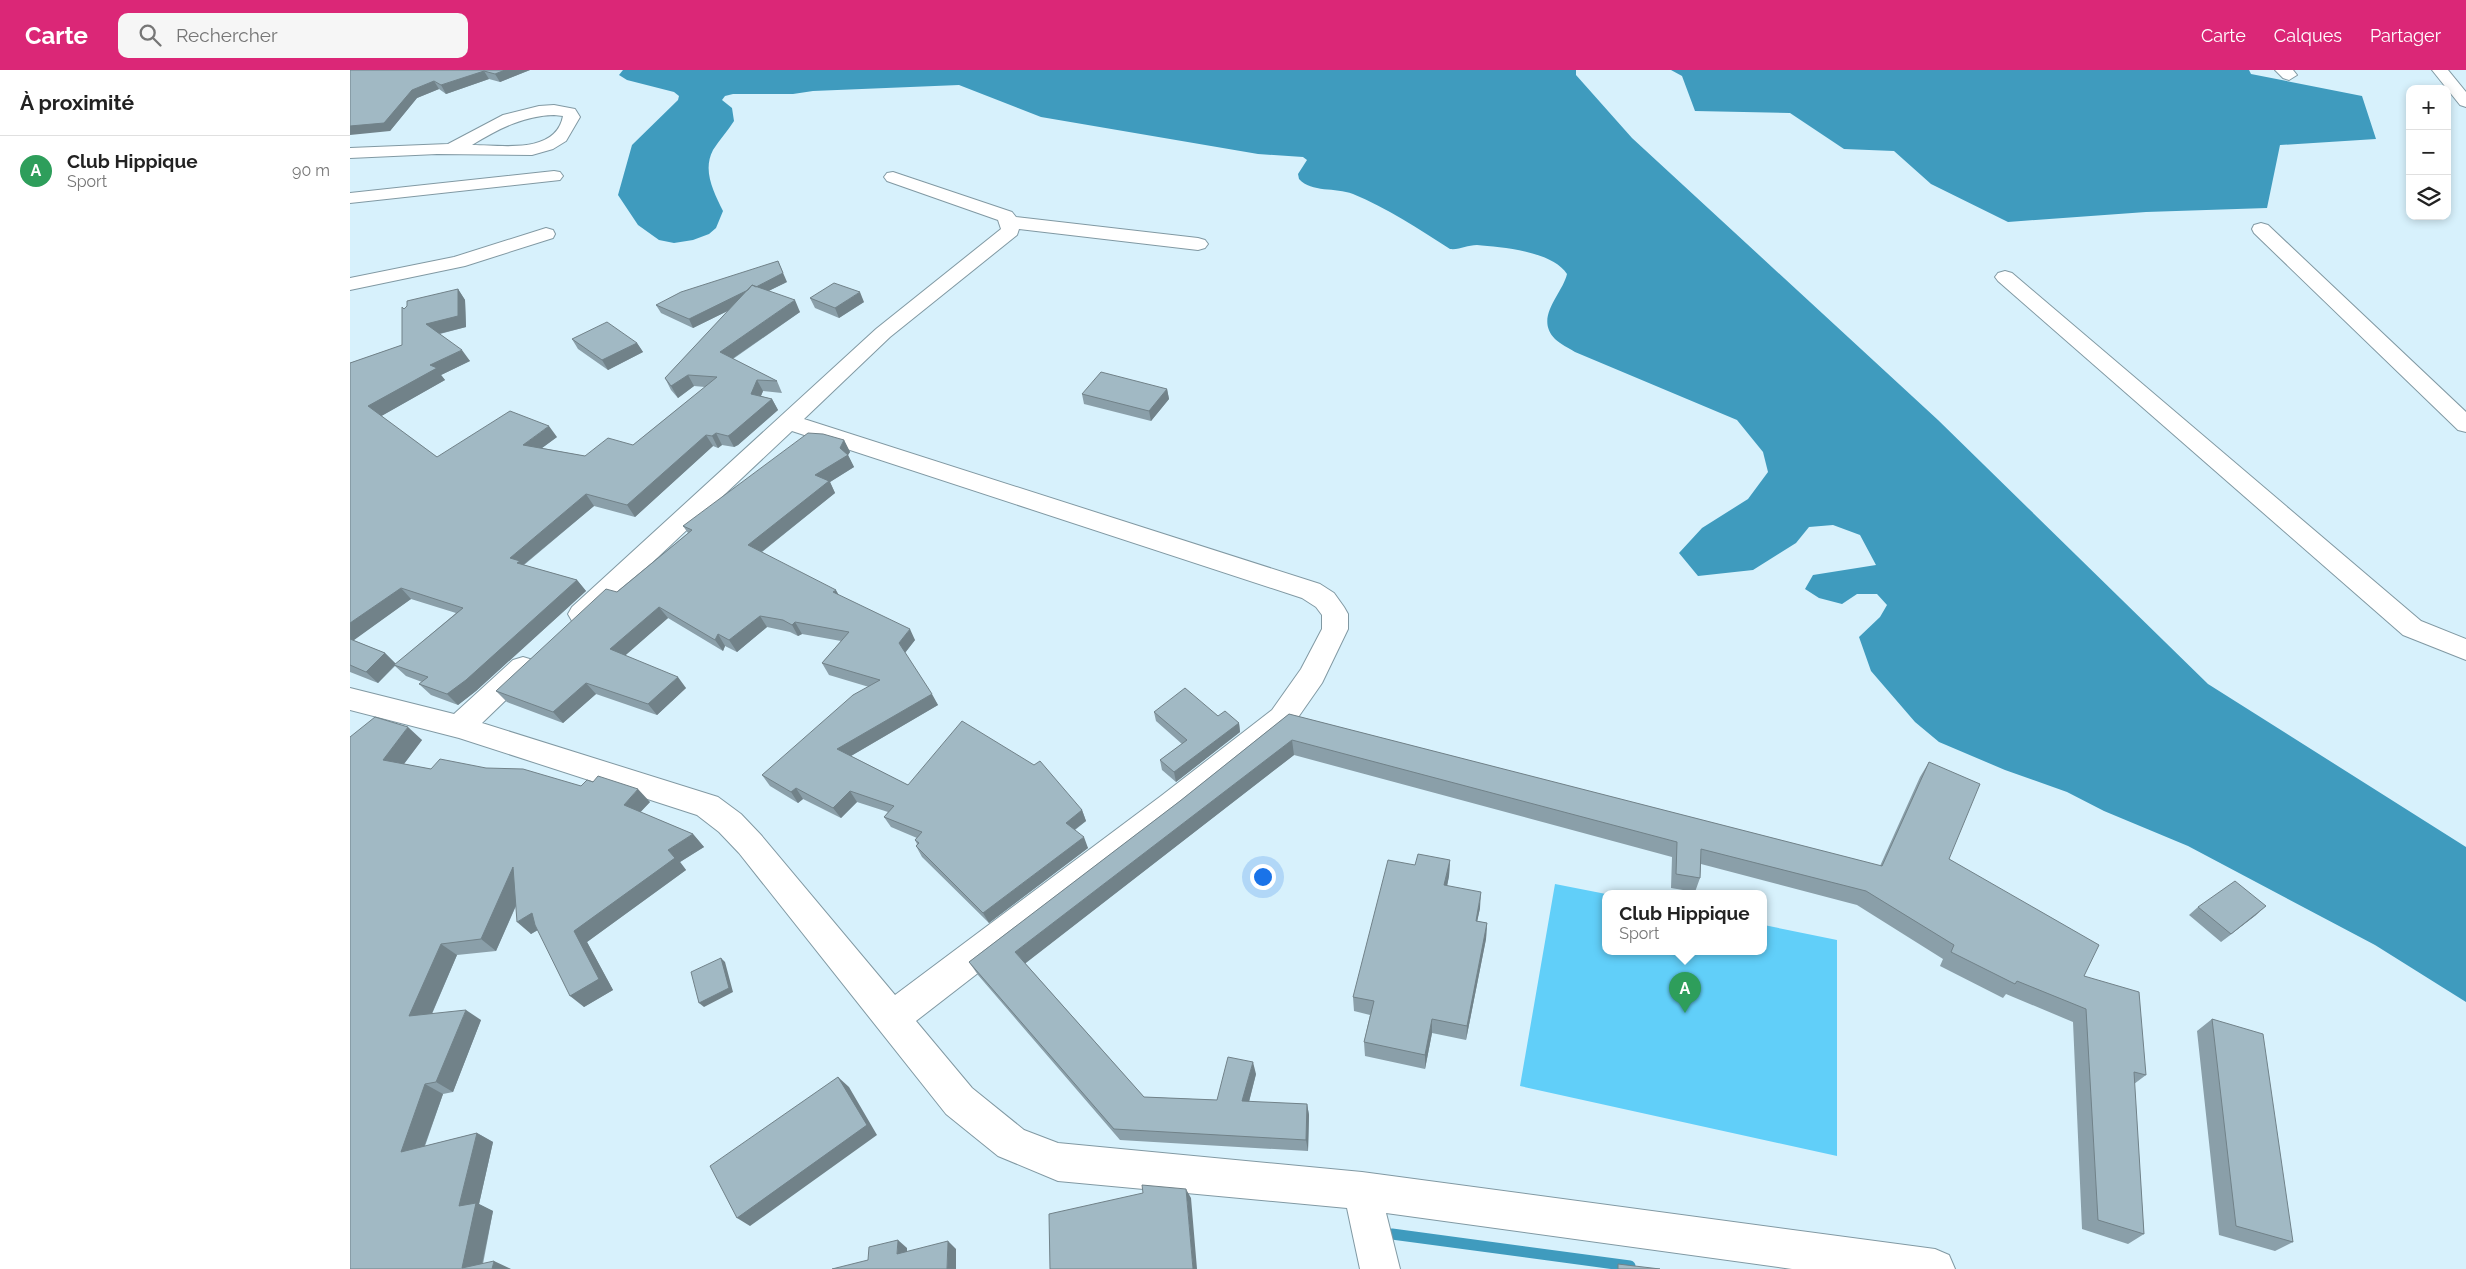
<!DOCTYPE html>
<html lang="fr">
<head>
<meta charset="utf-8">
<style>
	body { margin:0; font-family:Raleway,sans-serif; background:#f6f6f6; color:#222 }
	.controls { position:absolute; right:15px; top:15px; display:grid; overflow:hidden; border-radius:10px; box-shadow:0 2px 8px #0003 }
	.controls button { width:45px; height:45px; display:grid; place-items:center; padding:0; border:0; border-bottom:1px solid #e0e0e0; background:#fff; color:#222; font:25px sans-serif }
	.you { position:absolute; left:912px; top:806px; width:18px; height:18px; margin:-12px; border:4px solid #fff; border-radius:50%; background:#1a73e8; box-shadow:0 0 0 8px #1a73e833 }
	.badge { display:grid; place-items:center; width:32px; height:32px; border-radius:50%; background:#db2777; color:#fff; font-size:16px; font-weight:700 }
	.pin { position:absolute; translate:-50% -41px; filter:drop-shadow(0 1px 2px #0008) }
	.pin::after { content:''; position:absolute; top:26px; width:18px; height:15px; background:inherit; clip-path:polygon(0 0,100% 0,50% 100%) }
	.popup { position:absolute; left:1252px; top:820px; width:165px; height:65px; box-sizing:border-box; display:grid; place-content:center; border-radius:10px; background:#fff; filter:drop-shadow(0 1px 4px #0005); font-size:16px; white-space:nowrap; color:#767676 }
	.popup b { font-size:19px; color:#222 }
	.popup::after { content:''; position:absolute; left:50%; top:100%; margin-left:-10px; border:10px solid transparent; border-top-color:#fff }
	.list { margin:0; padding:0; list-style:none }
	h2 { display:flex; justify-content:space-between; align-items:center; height:65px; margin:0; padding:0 20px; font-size:21px }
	h2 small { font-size:16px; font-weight:400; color:#767676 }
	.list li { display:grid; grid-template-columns:32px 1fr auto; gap:15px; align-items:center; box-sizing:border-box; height:70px; padding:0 20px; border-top:1px solid #e0e0e0 }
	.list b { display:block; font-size:19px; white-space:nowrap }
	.list p { margin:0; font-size:16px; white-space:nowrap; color:#767676 }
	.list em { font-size:16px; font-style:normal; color:#767676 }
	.icon { flex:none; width:28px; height:28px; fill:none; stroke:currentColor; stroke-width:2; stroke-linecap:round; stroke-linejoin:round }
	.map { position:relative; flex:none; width:2116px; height:1199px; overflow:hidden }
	header { display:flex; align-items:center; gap:30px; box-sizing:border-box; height:70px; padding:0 25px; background:#db2777; color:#fff }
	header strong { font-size:24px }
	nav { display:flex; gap:28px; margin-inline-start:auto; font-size:18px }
	.search { width:350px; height:45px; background:#f6f6f6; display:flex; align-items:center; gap:12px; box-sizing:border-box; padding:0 18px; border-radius:10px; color:#767676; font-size:19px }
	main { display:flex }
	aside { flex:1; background:#fff }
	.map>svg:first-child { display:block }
</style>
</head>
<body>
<header>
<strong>Carte</strong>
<div class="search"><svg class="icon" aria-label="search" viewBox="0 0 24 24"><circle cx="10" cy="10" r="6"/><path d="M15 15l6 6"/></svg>Rechercher</div>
<nav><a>Carte</a><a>Calques</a><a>Partager</a></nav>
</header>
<main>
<aside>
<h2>À proximité<small></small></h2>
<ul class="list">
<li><span class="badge" style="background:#2e9e5b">A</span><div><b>Club Hippique</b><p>Sport</p></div><em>90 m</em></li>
</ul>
</aside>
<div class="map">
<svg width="2116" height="1199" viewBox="0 0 2116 1199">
	<rect width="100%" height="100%" fill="#d7f1fc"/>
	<path fill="#61cff9" d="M1205 814 1256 824V882H1414V855L1487 870V1086L1170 1016Z"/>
	<path fill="#3f9bbe" d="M273 0H1226V5L1282 68 1588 350 1858 614 2116 777V932L2025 875 1838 776 1754 741 1717 722 1655 700 1589 672 1565 652 1521 601 1509 567 1530 547 1537 535 1527 524H1507L1492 534 1469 528 1455 519 1463 505 1526 495 1510 465 1483 455 1459 457 1446 473 1403 500 1348 506 1329 483 1352 458 1398 429 1418 402 1413 382 1387 350 1225 282C1219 278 1210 274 1205 269 1184 247 1212 225 1217 204 1202 181 1152 177 1127 175 1117 175 1110 180 1100 179 1069 159 1037 138 1003 124 985 117 962 123 949 109L948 104 957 90 953 87 908 84 691 47 609 15 463 21 443 24H383L375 26 372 30 382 38 384 51C378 61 369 70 363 80 352 101 364 122 373 141L366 158 359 164 343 170 324 173 309 170 288 155 268 125 282 75 328 30 329 26 324 22 277 10 269 5Z
		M1321 0H1899L1901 4 2012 26 2026 69 1930 75 1917 138 1796 142 1658 152 1581 114 1544 81 1494 79 1440 43 1345 41 1332 6Z"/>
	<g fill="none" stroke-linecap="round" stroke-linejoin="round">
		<path stroke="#3f9bbe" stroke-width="11" d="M1042 1164 1280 1196"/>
		<defs>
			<path id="street" d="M1925 0H1943L1947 5 1939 10 1933 8Z
				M2082 0H2098L2116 22V37L2110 35Z
				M204 35 225 39 230 47 216 71 203 79 182 85 87 84 0 88V78L98 74 153 45 189 36ZM204 45 213 46C206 85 150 75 122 75 148 59 173 46 204 45Z
				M204 101 210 102 213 106 210 110 0 133V123Z
				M543 102 662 142 666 147 848 168 855 170 858 174 855 178 848 180 669 159 667 165 540 267 454 349 970 514 984 523 994 537 998 544V559L972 613 942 656 833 744 566 951 622 1018 674 1060 708 1073 1012 1102 1585 1179 1599 1185 1605 1199H1442L1036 1143 1050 1199H1010L997 1138 708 1111 648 1086 596 1044 389 783 369 762 347 745 109 668 0 640V618L104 644 163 590 173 587 183 590 187 597 183 604 132 653 368 727 391 744 411 765 545 925 811 726 922 640 951 599 972 559V545L966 537 952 528 442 361 240 551 231 554 222 551 218 544 222 537 526 259 651 159 648 150 537 111 534 107 537 103Z
				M1911 153 1918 155 2116 342V362L2108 360 1904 163 1902 159 1904 155Z
				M196 158 203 160 205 164 203 168 115 196 0 220V208L104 187Z
				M1655 201 1662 203 2071 551 2116 569V590L2053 565 1648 211 1645 207 1648 203Z"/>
		</defs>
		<use href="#street" stroke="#8199a3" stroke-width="2"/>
		<use href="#street" fill="#fff" fill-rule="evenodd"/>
	</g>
	<path fill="#8a9fa9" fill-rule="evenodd" d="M0 0H180L150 12 139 9 96 24 89 19 67 28 40 61Z
		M437 212 418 221 450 242 383 289 427 311 432 323 413 321 411 326 422 329 428 340 388 375 384 377 372 375 368 378 363 376 285 447 244 436 174 495 227 510 236 521 126 621 108 635 81 625 69 614 72 612 56 606 45 596 28 613 0 602V293L52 275 54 239 108 219 115 230 116 257 90 264 120 291 91 305 95 310 31 346 87 387 207 367 192 378 235 386 283 375 355 317 344 316 328 328 321 320 315 308 379 240 343 258 311 243 306 235ZM61 529 106 543 46 594 35 583 3 570Z
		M460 228 514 232 489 248 465 238Z
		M222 269 287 273 293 282 258 300 228 279Z
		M817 319 819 329 801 351 734 334 732 324Z
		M494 370 500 382 498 385 504 397 480 412 485 423 412 482 489 526 565 570 555 583 588 635 501 686 558 715 732 740 736 751 725 760 738 778 639 853 572 787 566 776 567 774 565 770 567 768 541 757 534 747 538 742 507 732 491 748 453 729 448 733 420 716 412 705 519 617 479 605 472 593 491 571 452 564 448 566 440 562 417 557 387 582 375 576 373 581 318 548 275 585 336 618 307 645 246 624 213 653 157 632 146 621 338 463 333 456Z
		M804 642 868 646 889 653 890 662 826 712 812 700 810 690 832 674 806 651Z
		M939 644 1530 796 1570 707 1579 692 1599 789 1734 906 1796 1005 1784 1014 1794 1164 1778 1174 1732 1159 1723 952 1656 924 1653 928 1590 896 1593 889 1507 835 1351 794 1350 808 1345 822 1321 818 1322 787 944 685 675 893 794 1027 867 1030 906 1004 899 1032 957 1034 959 1045 958 1081 770 1070 628 905 619 892 830 731Z
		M25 647 72 670 54 694 81 699 231 716 300 732 290 742 343 764 354 777 330 792 336 800 237 872 263 920 234 937 188 860 181 864 166 836 146 881 107 885 82 944 131 950 103 1022 93 1024 75 1076 127 1063 143 1072 129 1134 143 1141 133 1194 161 1199H0Z
		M1100 790 1099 806 1097 816 1130 838 1127 851 1137 853 1136 869 1116 970 1082 963 1075 999 1015 986 1014 972 1020 945 1004 941 1003 927 1065 795Z
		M1848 837 1906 845 1871 872 1839 845Z
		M1862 949 1943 1172 1925 1181 1869 1165 1847 961Z"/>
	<path fill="#718289" d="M155 0H180L150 12 145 4Z
		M134 1 139 9 96 24 91 15Z
		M84 11 89 19 67 28 40 61 0 65V56L62 20Z
		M428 191 437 212 343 258 339 249Z
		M108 219 115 230 116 257 84 265 76 254Z
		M510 222 514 232 489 248 485 238Z
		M445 230 450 242 376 293 370 282Z
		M287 273 293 282 258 300 252 290Z
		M112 280 120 291 91 305 95 310 28 348 18 336 80 295Z
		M338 305 344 316 328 328 321 316Z
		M407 310 413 321 407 335 401 324Z
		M817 319 819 329 801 351 799 341Z
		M422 329 428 340 388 375 384 377 378 366Z
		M199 356 207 367 181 386 173 375Z
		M366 363 372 375 368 378 362 366Z
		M356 365 363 376 285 447 277 435Z
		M494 370 500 382 498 385 504 397 480 412 485 423 405 487 398 475 490 378Z
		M236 424 244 436 173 495 179 502 160 488Z
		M227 510 236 521 126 621 108 635 97 624Z
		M51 518 61 529 0 573V553Z
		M486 520 492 531 483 522Z
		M309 537 318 548 269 591 260 579Z
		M410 546 417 557 387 582 379 570Z
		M445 552 452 564 448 566 442 555Z
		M560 559 565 570 554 584 549 573Z
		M368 564 375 576 373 581 365 570Z
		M35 583 46 594 28 613 16 602Z
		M328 607 336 618 307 645 298 634Z
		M236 613 246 624 213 653 203 642Z
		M582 624 588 635 494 690 487 679Z
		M889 653 890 662 826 712 824 702Z
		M58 657 72 670 47 703 33 690Z
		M942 670 944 685 672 896 665 882Z
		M446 718 453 729 448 733 441 722Z
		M288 719 300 732 285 748 274 735Z
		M500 721 507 732 491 748 483 738Z
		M732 740 736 751 720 763 716 753Z
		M343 764 354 777 330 792 336 800 237 872 263 920 234 937 220 926 224 861 318 780Z
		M734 767 738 778 639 853 633 843Z
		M1100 790 1099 806 1094 831V815Z
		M163 797 177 810 146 881 131 869Z
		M1131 822 1130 838 1124 867 1126 851Z
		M1916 836 1906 845 1871 872Z
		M182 843 196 855 181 864 167 852Z
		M1137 853 1136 869 1116 970 1117 956Z
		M91 874 107 885 76 957 59 946Z
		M371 888 375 892 383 922 354 937 349 933Z
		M116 940 131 950 103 1022 86 1012Z
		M1082 949V963L1075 999V985Z
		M903 992 906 1004 896 1043 892 1031Z
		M488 1007 499 1017 527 1065 400 1156 387 1148Z
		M75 1014 93 1024 69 1091 51 1082Z
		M957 1034 959 1045 958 1081 956 1070Z
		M127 1063 143 1072 129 1134 143 1141 131 1199 112 1198 109 1136Z
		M836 1119 841 1128 847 1199H843Z
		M548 1170 557 1178V1191L547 1184Z
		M598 1171 606 1179V1199H597Z
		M144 1191 161 1199H142Z"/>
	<path fill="#a1b9c4" stroke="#718289" d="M0 0H155L145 4 134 1 91 15 84 11 62 20 34 53 0 56Z
		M428 191 433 203 406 217 402 215 398 220 339 249 306 235 331 222Z
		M484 213 510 222 485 238 460 228Z
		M402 215 445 230 370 282 427 311 407 310 401 324 422 329 381 364 378 366 366 363 362 366 356 365 277 435 236 424 160 488 170 491 167 493 227 510 116 610 97 624 69 614 78 607 44 595 113 538 51 518 0 553V293L52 275V237L54 239 57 236V231L108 219V246L76 254 112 280 80 295 87 298 18 336 87 387 160 341 199 356 173 375 235 386 258 368 283 375 367 307 338 305 321 316 315 308Z
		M257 252 287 273 252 290 222 269Z
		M751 302 817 319 799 341 732 324Z
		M458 363 473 364 494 370 490 378 498 385 465 405 479 411 398 475 486 520 483 522 560 559 549 573 582 624 487 679 558 715 612 651 684 695 690 691 732 740 716 753 734 767 633 843 566 776 569 773 565 770 572 762 534 747 544 736 500 721 483 738 446 718 441 722 412 705 503 625 530 610 472 593 499 562 445 552 442 555 433 550 410 546 379 570 368 564 365 570 309 537 260 579 328 607 298 634 236 613 203 642 146 621 256 519 267 522 342 460 333 456Z
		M0 569 35 583 16 602 0 595Z
		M835 618 868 646 875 641 889 653 824 702 810 690 837 670 804 642Z
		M939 644 1532 796 1579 692 1630 714 1599 789 1749 875 1734 906 1789 922 1796 1005 1784 1002 1794 1164 1748 1150 1736 939 1667 911 1665 914 1601 882 1604 875 1516 821 1351 779 1350 808 1326 804 1327 772 942 670 665 882 794 1027 867 1030 878 987 903 992 892 1031 957 1034 956 1070 764 1059 619 892 830 731Z
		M25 647 58 657 33 690 81 699 90 689 136 698 173 699 231 716 237 710 243 712 248 706 288 719 274 735 343 764 318 780 325 788 224 861 249 909 220 926 185 855 182 843 167 852 163 797 131 869 91 874 59 946 116 940 86 1012 75 1014 51 1082 127 1063 109 1136 126 1133 112 1198 144 1191 142 1199H0V667Z
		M1068 784 1100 790 1094 815 1131 822 1126 851 1137 853 1117 956 1082 949 1075 985 1014 972 1024 931 1003 927 1038 790 1065 795Z
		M1885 811 1916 836 1881 864 1848 837Z
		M371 888 379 918 349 933 341 902Z
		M1862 949 1913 964 1943 1172 1886 1156Z
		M488 1007 517 1055 387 1148 360 1096Z
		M792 1115 836 1119 843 1199H700L699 1144 793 1123Z
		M548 1170 547 1184 598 1171 597 1199H482L518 1190 519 1177Z
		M1268 1194 1310 1199H1268Z"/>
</svg>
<div class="controls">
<button>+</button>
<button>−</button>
<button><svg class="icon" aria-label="layers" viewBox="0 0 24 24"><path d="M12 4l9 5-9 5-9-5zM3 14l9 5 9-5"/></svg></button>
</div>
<div class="you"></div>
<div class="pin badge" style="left:1335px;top:943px;background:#2e9e5b">A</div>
<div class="popup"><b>Club Hippique</b>Sport</div>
</div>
</main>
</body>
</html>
